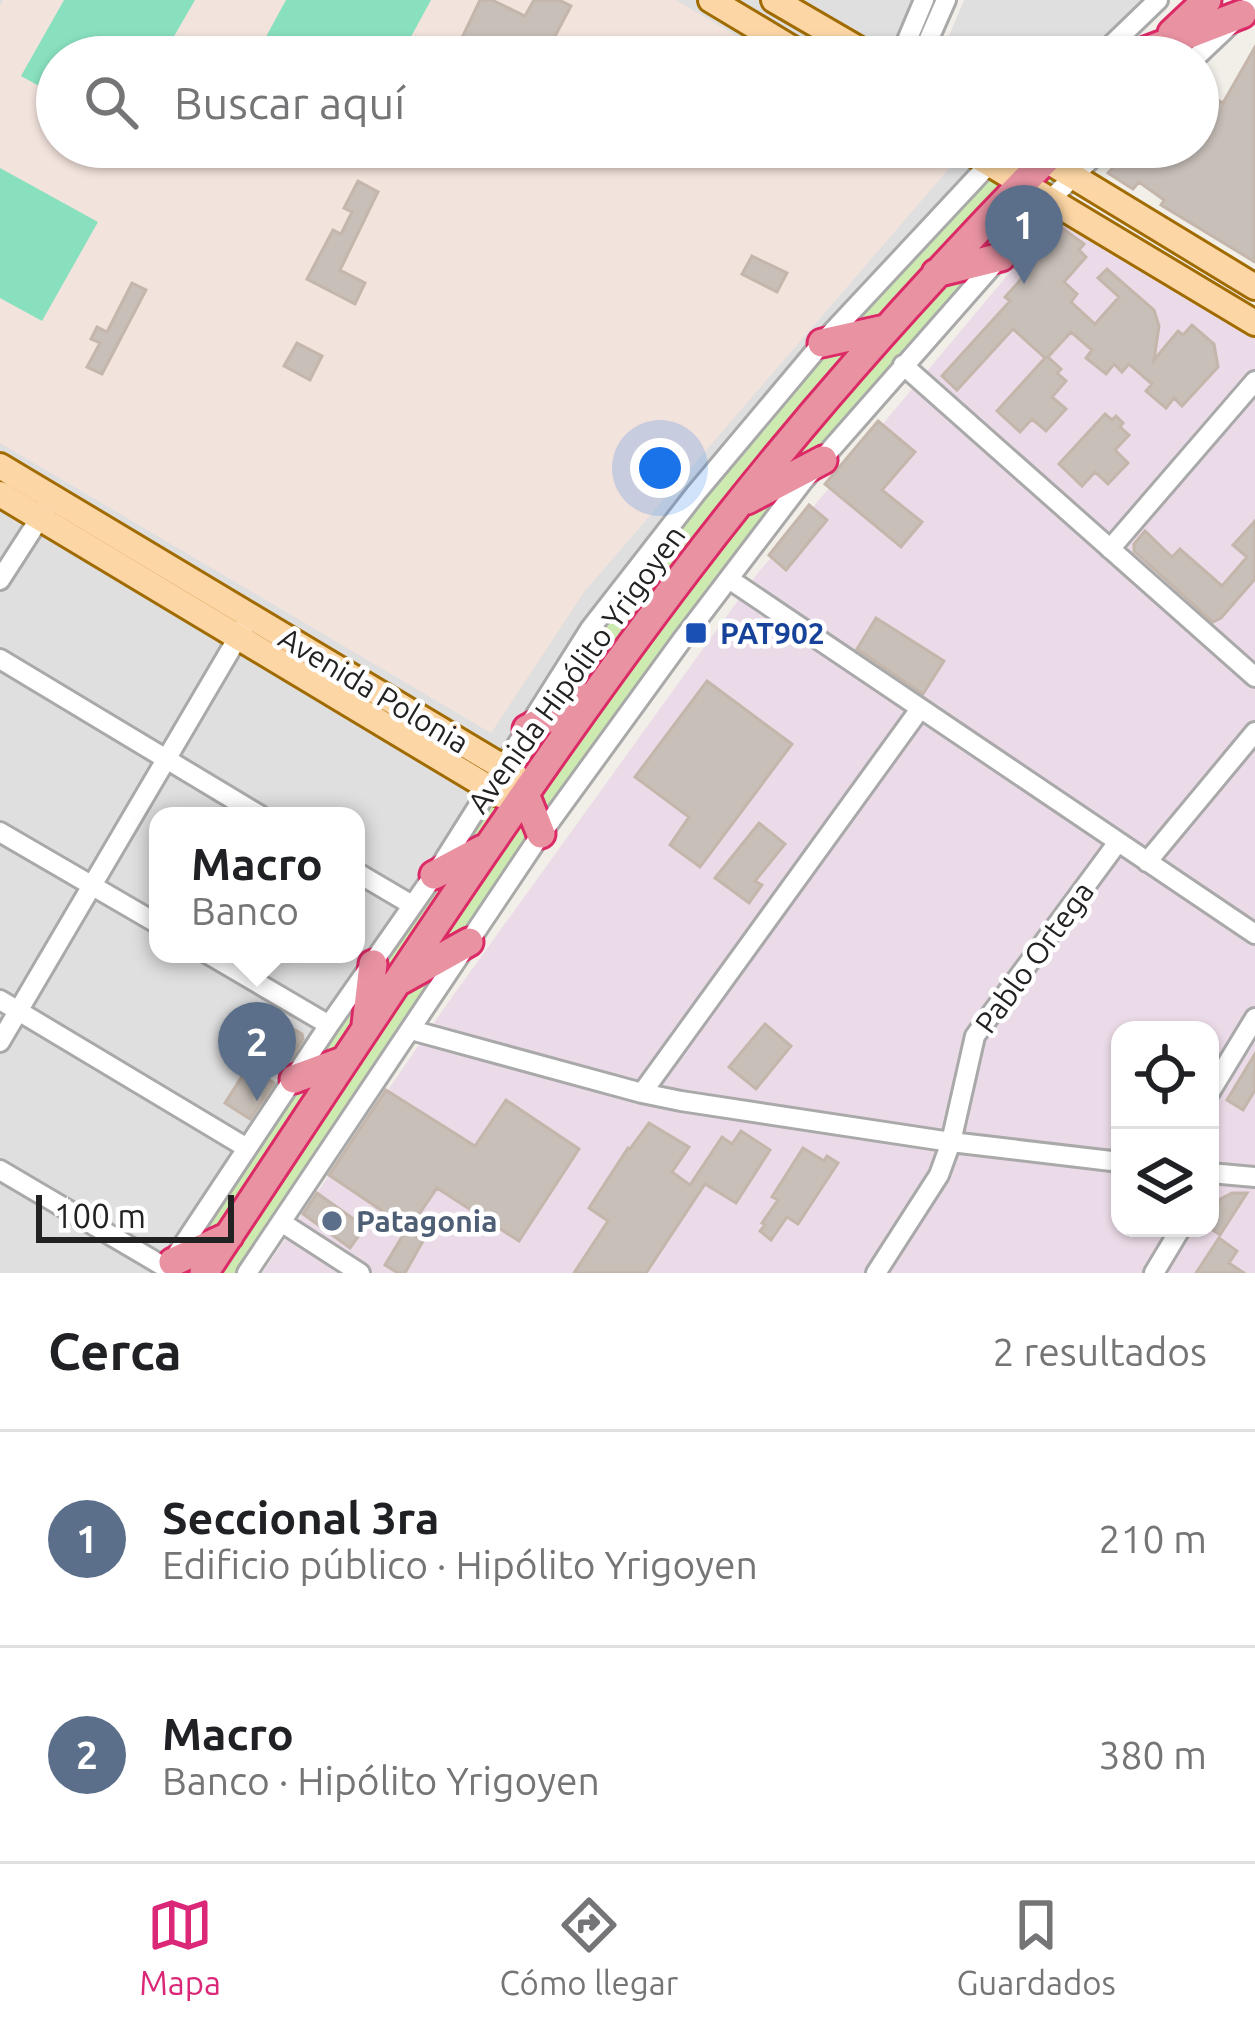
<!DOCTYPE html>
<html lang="es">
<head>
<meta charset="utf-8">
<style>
	body { margin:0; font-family:Ubuntu,sans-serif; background:#f2f2f2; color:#202124 }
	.controls { position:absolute; right:36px; bottom:36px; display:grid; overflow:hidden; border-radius:24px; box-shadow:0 3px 9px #0004 }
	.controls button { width:108px; height:108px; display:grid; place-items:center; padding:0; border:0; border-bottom:3px solid #e0e0e0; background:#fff; color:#202124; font:60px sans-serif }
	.scale { position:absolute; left:36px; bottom:30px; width:198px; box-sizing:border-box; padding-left:12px; border:6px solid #222; border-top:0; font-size:33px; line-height:42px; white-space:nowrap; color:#222; -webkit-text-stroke:9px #fff; paint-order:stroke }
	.you { position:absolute; left:660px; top:468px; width:42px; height:42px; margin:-30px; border:9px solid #fff; border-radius:50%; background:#1a73e8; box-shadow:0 0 0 18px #1a73e833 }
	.badge { display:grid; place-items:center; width:78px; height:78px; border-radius:50%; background:#db2777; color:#fff; font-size:39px; font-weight:700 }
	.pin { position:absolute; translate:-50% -99px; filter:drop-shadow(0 3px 6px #0008) }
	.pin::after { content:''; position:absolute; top:63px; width:42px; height:36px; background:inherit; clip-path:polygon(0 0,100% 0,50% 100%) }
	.popup { position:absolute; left:149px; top:807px; width:216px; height:156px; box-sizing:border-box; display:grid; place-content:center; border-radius:24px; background:#fff; filter:drop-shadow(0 3px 9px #0005); font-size:39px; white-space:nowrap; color:#757577 }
	.popup b { font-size:45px; color:#202124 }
	.popup::after { content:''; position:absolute; left:50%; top:100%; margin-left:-24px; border:24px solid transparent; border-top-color:#fff }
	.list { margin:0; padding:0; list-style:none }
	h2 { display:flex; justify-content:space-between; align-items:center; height:156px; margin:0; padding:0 48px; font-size:51px }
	h2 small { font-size:39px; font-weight:400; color:#757577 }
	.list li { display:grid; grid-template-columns:78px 1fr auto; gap:36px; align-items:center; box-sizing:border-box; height:216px; padding:0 48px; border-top:3px solid #e0e0e0 }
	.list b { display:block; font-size:45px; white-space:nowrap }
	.list p { margin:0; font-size:39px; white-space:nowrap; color:#757577 }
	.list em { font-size:39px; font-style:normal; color:#757577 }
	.icon { flex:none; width:66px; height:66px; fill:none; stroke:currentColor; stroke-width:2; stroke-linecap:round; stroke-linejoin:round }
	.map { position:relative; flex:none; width:1255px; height:1273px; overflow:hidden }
	.search { position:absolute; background:#fff; box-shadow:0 3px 9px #0004; left:36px; right:36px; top:36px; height:132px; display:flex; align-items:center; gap:30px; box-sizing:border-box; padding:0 42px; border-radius:66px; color:#757577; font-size:45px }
	.sheet { height:588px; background:#fff }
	nav { display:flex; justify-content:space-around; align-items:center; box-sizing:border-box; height:168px; border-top:3px solid #e0e0e0; background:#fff; font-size:33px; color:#757577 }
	nav a { display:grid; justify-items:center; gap:6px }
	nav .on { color:#db2777 }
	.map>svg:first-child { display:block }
</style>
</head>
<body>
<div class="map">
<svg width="1255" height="1273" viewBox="0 0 1255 1273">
	<rect width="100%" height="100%" fill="#f2efe9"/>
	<path fill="#e0dfdf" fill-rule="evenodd" d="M0 0H946L921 57H57V147H1025L1051 199 682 640 247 1273H0ZM158 816H356V954H158Z
		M964 0H1156L1097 57H940Z"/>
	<path fill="#ebdbe8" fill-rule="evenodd" d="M1067 219 1255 334V1273H262L447 1004 757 574 1052 222ZM1120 1030H1210V1228H1120Z"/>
	<path fill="#f3e3dd" d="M3 0H676L772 57H57V147H925L953 164 584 592 491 733 0 443V6Z"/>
	<path fill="#cdebb0" d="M962 147H1103L1051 199 682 640 247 1273H165L490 788 0 494V466L503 767 696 493 990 164Z"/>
	<path fill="#88e0be" d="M64 0H195L162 57H57V96L21 76Z
		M286 0H431L400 57H255Z
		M0 168 98 222 42 321 0 298Z"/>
	<path fill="#c7bfb8" stroke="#c4b6ab" stroke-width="3" d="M480 0H492L525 16 534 0H559L571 6 544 57H505L488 48 484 56 459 44Z
		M1255 47V262L1161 205 1164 200 1139 182 1133 189 1108 173 1133 147H1198V89L1223 103Z
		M358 181 378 192 340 270 365 283 355 304 307 279 333 230 341 234 352 212 344 208Z
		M1051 220 1084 244 1079 250 1086 257 1064 282 1077 294 1071 302 1095 324 1119 297 1098 278 1107 269 1154 310 1159 326 1154 360 1178 331 1183 335 1192 325 1214 344 1218 367 1182 406 1174 398 1166 408 1146 391 1152 384 1129 364 1122 372 1114 364 1106 374 1086 358 1092 350 1071 332 1048 357 1061 369 1057 373 1066 381 1052 397 1066 409 1046 431 1032 419 1020 432 997 411 1045 358 1013 329 957 390 942 376 1010 301 1005 297 1024 276 1015 268 1019 256Z
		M752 256 787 273 777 292 742 274Z
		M132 283 146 290 102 374 87 367 100 343 91 339 97 327 107 332Z
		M297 343 322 356 310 380 284 366Z
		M1105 414 1112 420 1116 416 1123 423 1120 427 1129 435 1115 450 1128 463 1108 484 1095 472 1082 486 1059 464Z
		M878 421 915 452 882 490 922 522 901 547 825 484Z
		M809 505 827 520 786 570 769 555Z
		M1255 521V579L1221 618 1213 622 1134 551V544L1145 531 1172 557 1180 549 1222 586 1247 557 1233 545Z
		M876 618 944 661 923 694 857 649Z
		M707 681 792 744 700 867 670 845 689 817 635 777Z
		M759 823 785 844 755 881 762 885 749 903 715 878Z
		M279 1021 302 1034 303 1039 288 1062 263 1047Z
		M765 1024 791 1046 756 1089 729 1067Z
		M1255 1054V1090L1243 1110 1227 1100Z
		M248 1067 274 1083 250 1119 225 1103Z
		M386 1090 475 1146 506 1100 579 1149 519 1241 437 1188 409 1229 329 1175Z
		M649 1123 689 1147 672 1172 690 1185 722 1137 732 1144 741 1131 770 1150 736 1203 705 1184 646 1273H574L608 1221 589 1208 628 1148 630 1149Z
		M803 1148 824 1161 827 1156 838 1163 798 1224 787 1217 771 1240 760 1231 765 1225 762 1223 778 1200 772 1197Z
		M317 1193 365 1227 350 1248 303 1214Z
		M1232 1193H1247L1220 1235 1210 1228V1215L1219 1200Z
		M406 1230 423 1241 405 1273H398L385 1265Z
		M1219 1238 1237 1251 1229 1263 1244 1273H1196Z"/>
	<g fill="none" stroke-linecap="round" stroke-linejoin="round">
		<defs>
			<path id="minor" d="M900 57 924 0
				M921 57 946 0
				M1099 57 1158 0
				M1196 57 1255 1
				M903 365 1255 677
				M1110 549 1255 381
				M729 579 1255 934
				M0 580 47 507
				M0 659 261 816
				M0 832 158 924
				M1147 862 1255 732
				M356 872 412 905
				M208 954 329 1025
				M0 1000 247 1148
				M411 1030 642 1093 681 1101 951 1142 1120 1162
				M0 1042 244 627
				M1210 1092 1255 1018
				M642 1093 920 709
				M0 1170 168 1269
				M1210 1173 1255 1177
				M281 1222 360 1273
				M173 1260 329 1025 441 865 590 629 696 493 822 343 1005 147
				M247 1273 541 834 682 640 803 481 1051 199 1103 147
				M876 1273 939 1175 951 1142 975 1036 1118 842
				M1154 1273 1181 1228"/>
			<path id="major" d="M711 0 806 57
				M774 0 872 57
				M962 147 1255 323
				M1025 147 1255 287
				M0 466 514 774 522 784 525 794 510 798 501 795 0 494"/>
			<path id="highway" d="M1172 33 1207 0
				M1130 57 1242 14
				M936 273 1001 257
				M822 343 885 329
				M747 500 823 460
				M527 729 591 696
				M525 794 541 834
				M434 875 483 849
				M401 980 469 942
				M366 1025 373 964
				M294 1079 343 1061
				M173 1262 229 1236
				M204 1273C362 1036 515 796 687 570 801 420 926 281 1058 147"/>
		</defs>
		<use href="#minor" stroke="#a9a9a9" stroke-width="24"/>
		<use href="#major" stroke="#a06b00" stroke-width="30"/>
		<use href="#highway" stroke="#dc2a67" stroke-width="33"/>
		<use href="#minor" stroke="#fff" stroke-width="18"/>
		<use href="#major" stroke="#fcd6a4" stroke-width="24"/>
		<use href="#highway" stroke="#e892a2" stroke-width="27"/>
	</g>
	<rect fill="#1a4fb4" stroke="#fff" stroke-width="4.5" x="684" y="621" width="24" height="24" rx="6"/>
	<circle fill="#5c6f8a" stroke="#fff" stroke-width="4.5" cx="332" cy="1221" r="12"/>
	<g text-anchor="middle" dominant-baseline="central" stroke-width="9" stroke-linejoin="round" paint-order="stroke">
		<g font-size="30" font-weight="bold" fill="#164399" stroke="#fff" text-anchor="start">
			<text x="720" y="633">PAT902</text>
		</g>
		<g font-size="30" fill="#222" stroke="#fff">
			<text transform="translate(576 669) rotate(-54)">Avenida Hipólito Yrigoyen</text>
			<text transform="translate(374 690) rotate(31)">Avenida Polonia</text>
			<text transform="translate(1034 957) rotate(-54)">Pablo Ortega</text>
		</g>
		<g font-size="30" font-weight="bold" fill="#4e5e75" stroke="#fff" text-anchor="start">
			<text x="356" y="1221">Patagonia</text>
		</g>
	</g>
</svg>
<div class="controls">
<button><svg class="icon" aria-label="locate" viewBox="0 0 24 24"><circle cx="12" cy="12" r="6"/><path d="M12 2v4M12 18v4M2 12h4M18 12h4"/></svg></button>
<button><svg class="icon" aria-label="layers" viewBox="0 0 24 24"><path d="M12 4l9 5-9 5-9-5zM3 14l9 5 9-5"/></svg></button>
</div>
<div class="scale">100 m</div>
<div class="you"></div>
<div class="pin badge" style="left:1024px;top:284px;background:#5c6f8a">1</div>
<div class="pin badge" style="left:257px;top:1101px;background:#5c6f8a">2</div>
<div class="popup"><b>Macro</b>Banco</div>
<div class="search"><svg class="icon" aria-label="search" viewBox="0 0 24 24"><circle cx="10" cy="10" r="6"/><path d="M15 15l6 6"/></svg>Buscar aquí</div>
</div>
<section class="sheet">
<h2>Cerca<small>2 resultados</small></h2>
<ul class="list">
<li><span class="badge" style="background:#5c6f8a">1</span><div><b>Seccional 3ra</b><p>Edificio público · Hipólito Yrigoyen</p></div><em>210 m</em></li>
<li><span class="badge" style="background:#5c6f8a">2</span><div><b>Macro</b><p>Banco · Hipólito Yrigoyen</p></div><em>380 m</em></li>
</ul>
</section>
<nav>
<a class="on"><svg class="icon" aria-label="map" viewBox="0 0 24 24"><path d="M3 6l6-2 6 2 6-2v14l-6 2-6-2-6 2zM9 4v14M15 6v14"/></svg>Mapa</a>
<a><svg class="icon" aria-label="directions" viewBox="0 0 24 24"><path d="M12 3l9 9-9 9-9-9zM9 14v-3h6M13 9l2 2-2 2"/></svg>Cómo llegar</a>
<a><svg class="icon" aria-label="saved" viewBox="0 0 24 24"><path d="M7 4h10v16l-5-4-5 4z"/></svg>Guardados</a>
</nav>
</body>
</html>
